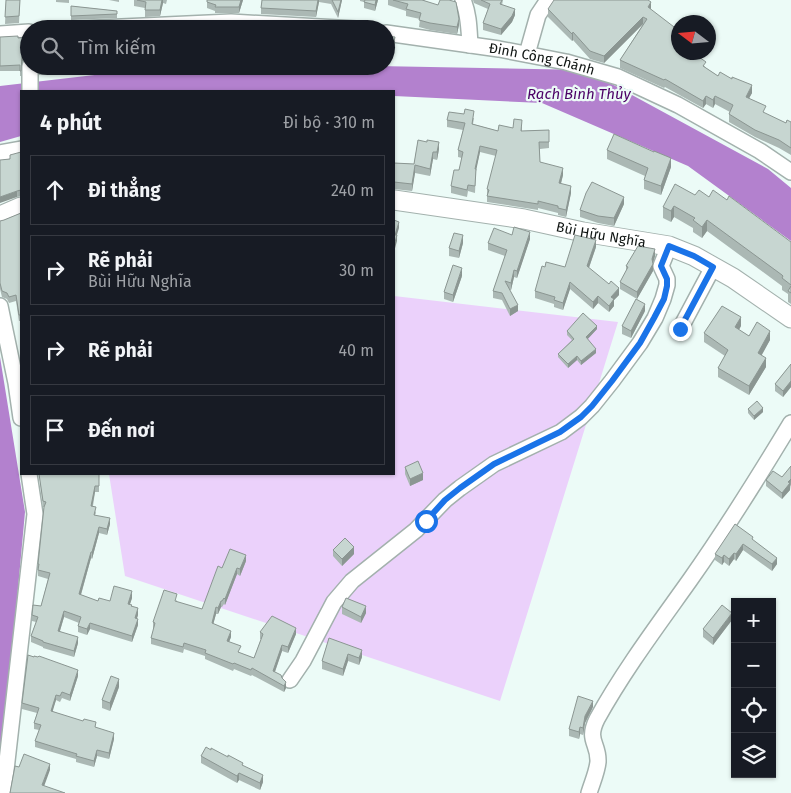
<!DOCTYPE html>
<html lang="vi">
<head>
<meta charset="utf-8">
<style>
	body { margin:0; font-family:"Fira Sans",sans-serif; background:#242831; color:#f1f3f6 }
	.controls { position:absolute; right:15px; bottom:15px; display:grid; overflow:hidden; border-radius:0px; box-shadow:0 1px 4px #0004 }
	.controls button { width:45px; height:45px; display:grid; place-items:center; padding:0; border:0; border-bottom:1px solid #363941; background:#171b24; color:#f1f3f6; font:25px sans-serif }
	.compass { position:absolute; left:671px; top:15px; width:45px; height:45px; border-radius:50%; background:#171b24; box-shadow:0 1px 4px #0004; rotate:286deg }
	.stop { position:absolute; width:15px; height:15px; margin:-11px; border:4px solid #1a73e8; border-radius:50%; background:#fff }
	.stop.end { background:#1a73e8; border-color:#fff; box-shadow:0 1px 5px #0008 }
	.list { margin:0; padding:0; list-style:none }
	h2 { display:flex; justify-content:space-between; align-items:center; height:65px; margin:0; padding:0 20px; font-size:21px }
	h2 small { font-size:16px; font-weight:400; color:#9ea1a6 }
	.list li { display:grid; grid-template-columns:32px 1fr auto; gap:15px; align-items:center; box-sizing:border-box; height:70px; margin:0 10px 10px; padding:0 10px; border:1px solid #363941; border-radius:0px }
	.list b { display:block; font-size:19px; white-space:nowrap }
	.list p { margin:0; font-size:16px; white-space:nowrap; color:#9ea1a6 }
	.list em { font-size:16px; font-style:normal; color:#9ea1a6 }
	.icon { flex:none; width:28px; height:28px; fill:none; stroke:currentColor; stroke-width:2; stroke-linecap:round; stroke-linejoin:round }
	.map { position:relative; flex:none; width:791px; height:793px; overflow:hidden }
	.search { position:absolute; background:#171b24; box-shadow:0 1px 4px #0004; left:20px; top:20px; width:375px; height:55px; display:flex; align-items:center; gap:12px; box-sizing:border-box; padding:0 18px; border-radius:28px; color:#9ea1a6; font-size:19px }
	.panel { position:absolute; background:#171b24; box-shadow:0 1px 4px #0004; left:20px; top:90px; width:375px; height:385px; border-radius:0px }
	.map>svg:first-child { display:block }
</style>
</head>
<body>
<div class="map">
<svg width="791" height="793" viewBox="0 0 791 793">
	<rect width="100%" height="100%" fill="#ecfbf7"/>
	<path fill="#ebd1fb" d="M394 296 618 322 500 701 125 576 109 474H394Z"/>
	<path fill="#b381ce" d="M377 66 586 70 768 169 791 188V241L688 166 542 103 394 96V91H21V136L0 142V86L103 74Z
		M0 357 25 512 6 720 0 747Z"/>
	<g fill="none" stroke-linecap="round" stroke-linejoin="round">
		<defs>
			<g id="minor">
				<path d="M463 0C469 14 469 30 470 45"/>
				<path d="M78 29 231 22 356 29"/>
				<path id="s1" d="M386 33 499 49 566 62 618 77 678 105 760 151 791 172"/>
				<path d="M0 34 29 32"/>
				<path d="M527 54 538 15 548 0"/>
				<path d="M30 66V91"/>
				<path d="M0 153 21 149"/>
				<path d="M0 306 16 383 21 418"/>
				<path d="M680 329 713 267"/>
				<path d="M290 680 303 661 334 602 352 581 416 530 445 500 460 488 494 464 561 432 581 417 592 406 612 381 640 343 655 318 663 299 667 285V279L661 266 669 246"/>
				<path d="M2 793 6 770 35 514 29 474"/>
				<path d="M589 793C592 783 597 772 598 762 599 743 586 741 597 719 624 670 658 625 690 580 726 529 759 476 791 423"/>
			</g>
			<g id="major">
				<path id="s2" d="M394 200 524 219 583 232 669 246 694 256 733 278 791 318"/>
				<path d="M0 216 21 207"/>
			</g>
		</defs>
		<use href="#minor" stroke="#a3b1ad" stroke-width="18"/>
		<use href="#major" stroke="#a3b1ad" stroke-width="21"/>
		<use href="#minor" stroke="#fff" stroke-width="15"/>
		<use href="#major" stroke="#fff" stroke-width="19"/>
	</g>
	<path fill="#abb8b4" d="M6 0H20L19 23 5 24Z
		M56 0H69V3L56 2Z
		M109 0H119V2Z
		M134 0H167L166 4 163 3 160 16 145 17V8L134 6Z
		M207 0H243L239 13H215V11L207 8Z
		M262 0H342L338 18 331 4 319 2 316 17 261 14V8Z
		M360 0H378L375 11 364 8V2L360 1Z
		M388 0H424L459 25 457 34 430 30 419 27 420 19 406 16V11L388 5Z
		M473 0H503L502 5 515 15 512 22 501 35 483 30V23L488 9 474 3Z
		M71 6 117 11V18L71 20Z
		M548 9 651 10 678 52H695V54L706 68 718 76 752 93 749 98 765 114 786 123 791 122V155L779 148 755 137 729 122V114L730 112 715 104 713 108 706 104 703 108 665 87 664 88 620 68V60L643 24 604 63 590 59 573 40 572 41 548 17Z
		M386 36 395 44 392 56 386 55Z
		M0 37H29V57L25 58 22 62 21 76H20V71H0Z
		M39 66H81L75 67V74L39 75Z
		M474 118 473 124 498 131 513 128 522 127V131L549 130V148L540 149V162L563 175 561 184 571 193 566 217 558 215V213L538 208V210L487 202V189L496 156 480 152 476 169 475 193 468 191 467 197 451 193V186L459 170 462 158 458 157V150L463 130 447 127V120Z
		M418 140 439 149 437 160 433 159 430 176 415 173 412 191 394 189V163L414 164Z
		M607 150 654 152 671 167 661 195 644 189V180L645 176 607 159Z
		M21 152V196L17 197 10 159Z
		M695 195 709 197 791 242V304L788 302V294L782 290V286L707 231 702 238 693 232V228L674 217 671 222 663 218V207Z
		M624 204 614 226 598 223 580 217V210Z
		M21 213V321H19L16 301 9 303 7 299 2 297 0 289V221L4 220Z
		M512 235 530 239 517 278 514 277 511 290H509L518 311 510 316 502 300 493 298V291L505 256 488 250V243Z
		M463 243 459 258 449 256V248Z
		M596 247 589 268 619 295 614 300V306L609 312 598 303 593 309 570 289 563 310 554 307V304L535 298V291L545 267H565Z
		M633 255 655 256 653 263V271L637 299 620 289V282L626 272V266Z
		M462 276 453 302 444 299V292Z
		M645 311 631 338 622 334V326Z
		M741 326 739 330 749 336 770 340 761 355 766 367 749 395 718 377V368L725 356 704 342V333Z
		M597 329 587 339 596 353 581 365 577 360 568 368 558 357V354L572 340 567 335V331Z
		M791 364V387L783 397 775 391V384Z
		M748 409 763 412 754 420 748 413Z
		M791 466V485L790 486V490L782 499 766 486V480L782 477Z
		M405 467 423 480 410 486 405 474Z
		M39 474H99V492H95L93 506 96 513 95 515 110 524 107 535 99 533 92 559 91 558 81 595 98 601H110L132 598 130 604 138 615 137 618 138 625 132 642 90 629 87 635 78 632V626L79 623 64 617 60 631 78 643 74 657 43 648V647L31 642V636L36 622 32 621V615L41 606 48 579 38 576V564L44 507H43Z
		M753 541 777 564 772 571 743 550 736 561 734 559 729 566 724 562 722 565 715 560V554Z
		M333 550 354 554 342 566 333 556Z
		M246 561 240 576 237 574 225 605 224 604 222 607H221L218 614H216L213 624 231 637 229 642 240 653 254 658 261 639H260V632L296 634 288 653 282 651 275 672 286 688 284 692 252 675 251 676 234 669 233 671 205 659V656L184 649 183 653 151 644V638L154 628H153V622L177 600V602L202 609 222 568Z
		M342 607 366 613 361 623 342 614Z
		M732 620 713 645 703 637V629Z
		M329 638 362 657 359 665 348 661 343 676 322 669V661Z
		M78 676 70 701 62 698 60 702 56 700 52 711 96 728 114 739 109 759 97 756 94 767 76 762V759L35 747V741L39 730 34 729V723L37 713 22 709V703Z
		M119 687 110 711 102 708V700Z
		M593 707 585 723 583 735 580 734 579 739 569 736V729Z
		M201 756 243 766 263 782 260 790 239 780 237 783 201 763Z"/>
	<path fill="#8b9692" d="M162 0H163V3L160 16V10Z
		M241 0H243L239 13V7Z
		M318 0H319V2L316 17V11Z
		M341 0H342L338 18V12Z
		M376 0H378L375 11V5Z
		M651 2V10L648 7Z
		M515 9V15L512 22 501 35V29Z
		M643 17V24L604 63V56Z
		M459 19V25L457 34V27Z
		M573 32V40L572 41V34Z
		M395 37V44L392 56V50Z
		M29 51V57L25 58 22 62 21 76 22 56 25 52Z
		M752 85V93L746 104V97Z
		M706 96V104L703 108V101Z
		M715 96V104L713 108V100Z
		M439 142V149L437 160V152Z
		M480 146V152L475 176V169Z
		M433 152V159L430 176V169Z
		M671 158V167L661 195V186Z
		M415 165V173L412 191V184Z
		M563 168V175L559 190V183Z
		M571 186V193L566 217V210Z
		M17 191V197L0 203V197Z
		M624 197V204L614 226V218Z
		M674 206V217L671 222V211Z
		M707 220V231L702 238V227Z
		M399 222V228L395 241V235Z
		M530 232V239L517 278V271Z
		M397 235V241L394 252V246Z
		M463 235V243L459 258V251Z
		M596 240V247L587 273V266Z
		M655 249V256L652 266V259Z
		M653 264V271L637 299V292Z
		M462 268V276L453 302V295Z
		M514 270V277L511 290V283Z
		M570 282V289L563 310V303Z
		M619 288V295L614 300V306L609 312V306L611 297Z
		M598 296V303L593 309V302Z
		M645 304V311L631 338V331Z
		M518 305V311L510 316V309Z
		M741 317V326L735 336V327Z
		M597 326V329L586 341V337Z
		M770 331V340L758 362V353Z
		M596 349V353L581 365V361Z
		M577 356V360L568 368V364Z
		M766 358V367L749 395V386Z
		M791 381V387L783 397V391Z
		M763 408V412L754 420V416Z
		M423 473V480L410 486V479Z
		M791 479 790 490 782 499V493L788 482Z
		M95 486V492L91 512V506Z
		M110 518V524L107 535V529Z
		M99 527V533L92 559V552Z
		M743 544V550L736 561V554Z
		M354 547V554L342 566V559Z
		M91 552V558L79 601V594Z
		M734 553V559L729 566V559Z
		M246 555V561L240 576V569Z
		M724 555V562L722 565V558Z
		M777 558V564L772 571V564Z
		M237 568V574L225 605V599Z
		M132 591V598L128 610V604Z
		M221 601V607L218 614V608Z
		M366 606V613L361 623V617Z
		M216 607V614L212 629V623Z
		M138 608V615L135 624V618Z
		M64 611V617L58 637V631Z
		M732 613V620L713 645V638Z
		M138 619V625L132 642V636Z
		M90 623V629L87 635V629Z
		M296 628V634L288 653V647Z
		M231 631V637L227 647V641Z
		M78 637V643L74 657V651Z
		M282 645V651L273 677V671Z
		M362 650V657L359 665V658Z
		M348 654V661L343 676V669Z
		M78 670V676L70 701V695Z
		M119 679V687L110 711V703Z
		M286 682V688L284 692V686Z
		M56 695V700L51 717V711Z
		M593 701V707L585 723 583 735V728L585 716Z
		M580 727V734L579 739V732Z
		M114 733V739L109 759V753Z
		M97 750V756L94 767V761Z
		M50 764V770L42 792V785Z
		M239 773V780L237 783V776Z
		M263 775V782L260 790V783Z"/>
	<path fill="#c7d6d1" stroke="#8b9692" d="M6 0H20L19 16 5 17Z
		M137 0H162L160 10H145L146 2Z
		M207 0H241L239 7H215L216 5 207 2Z
		M262 0H318L316 11 261 8Z
		M332 0H341L338 12Z
		M365 0H376L375 5 364 2Z
		M393 0H422L438 5 440 0H449L456 2 459 19 457 27 430 23 419 20 421 13 406 9 408 4Z
		M481 0H502L500 4 515 9 512 16 501 29 483 23 490 4Z
		M554 0H648L651 2 648 7 678 30V52H692L706 62 703 66 718 76 720 72 732 79V77L752 85 746 97 766 106 763 112 786 123 787 120 791 122V148L779 140 755 130 729 114 733 105 715 96 713 100 706 96 703 101 665 79 664 80 620 60 647 19 643 17 604 56 590 51 573 32 572 34 548 9Z
		M71 6 117 11V14L71 16Z
		M231 25 295 29H212V26Z
		M18 36V38L29 37V51L25 52 22 56 21 71H20V65L0 66V37Z
		M386 36 395 37 392 50 386 49Z
		M39 66H75V69H39Z
		M465 109 474 111 472 124 498 131 499 125 513 128 514 119 522 120 521 131 549 130V142H539L540 162 563 168 559 183 571 186 566 210 558 208V206L538 201V204L487 196 489 190 487 189 497 150 480 146 475 169H476L475 186 468 185 467 190 451 186 454 170H459L463 152 458 150 465 123 447 120 449 112 464 114Z
		M614 134 654 152V151L671 158 661 186 644 180 648 168 607 150Z
		M418 140 427 142V140L439 142 437 152H433L430 169 415 165 412 184 394 182V163L414 164Z
		M21 152V190L17 191 0 197V160L10 159V155Z
		M592 182 624 197 614 218 598 216 580 210 586 193Z
		M675 184 695 195 699 190 709 197 713 190 727 200 729 196 791 242V285L782 278 783 276 782 275 707 220 702 227 693 220 695 218 674 206 671 211 663 207Z
		M21 213V338V315H19L16 295 9 297 7 293 2 291 0 283V221L4 220Z
		M394 220 399 222 395 235H397L394 246Z
		M514 227 530 232 517 271 514 270 511 283 505 281 518 305 510 309 502 293 493 291 507 250 488 243 494 228 512 235Z
		M454 233 463 235 459 251 449 248Z
		M575 235 596 240 587 266 609 284 611 281 619 288 611 297 614 299 609 306 598 296 593 302 570 282 563 303 554 300 555 297 535 291 542 266 545 267 546 262 565 267Z
		M638 246 655 249 652 259 653 264 637 292 620 282 628 267 626 266Z
		M453 265 462 268 453 295 444 292Z
		M791 286V293L788 291Z
		M636 299 645 304 631 331 622 326Z
		M722 306 741 317 735 327 749 336 757 322 770 331 758 353 766 358 749 386 718 368 728 350 704 333Z
		M583 313 597 326 586 337 596 349 581 361 577 356 568 364 558 354 574 339 567 331Z
		M791 364V381L783 391 775 384Z
		M757 401 763 408 754 416 748 409Z
		M418 461 423 473 410 479 405 467Z
		M791 466V479L788 482 790 483 782 493 766 480 773 471 782 477Z
		M39 474H99V486H95L91 506 96 507 94 515 110 518 107 529 99 527 92 552H91L79 594 98 601 99 598 110 601 114 586 132 591 128 604 132 605 131 606 138 608 135 618 138 619 132 636 90 623 87 629 78 626 81 617 64 611 58 631 78 637 74 651 43 642V641L31 636 38 617 32 615 33 605 41 606 50 573 38 570 39 564H38L44 507 46 502 43 501Z
		M735 524 753 537 752 539 777 558 772 564 743 544 736 554 734 553 729 559 724 555 722 558 715 554Z
		M345 538 354 547 342 559 333 550Z
		M230 549 246 555 240 569 237 568 225 599 224 598 222 601H221L218 608 216 607 212 623 231 631 227 641 241 646 238 652 254 658 263 634 260 632 272 616 296 628 288 647 282 645 273 671 281 675 282 678 286 682 284 686 252 668 251 670 234 663 233 664 205 653 206 650 184 643 183 647 151 638 155 623 153 622 164 590 177 594 175 601 202 609 218 566 222 568Z
		M346 598 366 606 361 617 342 607Z
		M722 605 732 613 713 638 703 629Z
		M329 638 362 650 359 658 348 654 343 669 322 661Z
		M28 655 34 657V656L38 657 39 656 78 670 70 695 62 692 60 696 56 695 51 711 83 721 84 719 96 722 95 727 114 733 109 753 97 750 94 761 76 756 77 754 35 741 41 725 34 723 39 708 22 703Z
		M111 676 119 679 110 703 102 700Z
		M578 696 593 701 585 716 583 728 580 727 579 732 569 729Z
		M206 747 211 750V748L228 757V755L243 763 242 765 263 775 260 783 239 773 237 776 201 756Z
		M24 754 50 764 42 785 65 793H10L15 766 19 767Z"/>
	<g fill="none" stroke-linecap="round" stroke-linejoin="round">
		<path stroke="#1a73e8" stroke-width="6" d="M426 521 445 500 460 488 494 464 560 432 581 417 592 406 612 381 640 343 654 318 664 299 667 286V279L661 266 669 246 694 256 713 267 680 329"/>
	</g>
	<g text-anchor="middle" dominant-baseline="central" stroke-width="4.5" stroke-linejoin="round" paint-order="stroke">
		<g font-size="14" fill="#0f1412" stroke="#ecfbf7">
			<text stroke="none"><textPath href="#s1" startOffset="158">Đinh Công Chánh</textPath></text>
			<text stroke="none"><textPath href="#s2" startOffset="210">Bùi Hữu Nghĩa</textPath></text>
		</g>
		<g font-size="15" font-style="italic" fill="#4b0166" stroke="#ecfbf7">
			<text x="579" y="94">Rạch Bình Thủy</text>
		</g>
	</g>
</svg>
<div class="controls">
<button>+</button>
<button>−</button>
<button><svg class="icon" aria-label="locate" viewBox="0 0 24 24"><circle cx="12" cy="12" r="6"/><path d="M12 2v4M12 18v4M2 12h4M18 12h4"/></svg></button>
<button><svg class="icon" aria-label="layers" viewBox="0 0 24 24"><path d="M12 4l9 5-9 5-9-5zM3 14l9 5 9-5"/></svg></button>
</div>
<svg class="compass" viewBox="-18 -18 36 36"><path d="M0-13l5 13h-10z" fill="#e53935"/><path d="M0 13l5-13h-10z" fill="#9ea1a6"/></svg>
<div class="stop" style="left:426px;top:521px"></div>
<div class="stop end" style="left:680px;top:329px"></div>
<div class="search"><svg class="icon" aria-label="search" viewBox="0 0 24 24"><circle cx="10" cy="10" r="6"/><path d="M15 15l6 6"/></svg>Tìm kiếm</div>
<section class="panel">
<h2>4 phút<small>Đi bộ · 310 m</small></h2>
<ul class="list">
<li><svg class="icon" aria-label="ahead" viewBox="0 0 24 24"><path d="M12 20V5M6 11l6-6 6 6"/></svg><div><b>Đi thẳng</b></div><em>240 m</em></li>
<li><svg class="icon" aria-label="right" viewBox="0 0 24 24"><path d="M7 20v-9h11M14 6l5 5-5 5"/></svg><div><b>Rẽ phải</b><p>Bùi Hữu Nghĩa</p></div><em>30 m</em></li>
<li><svg class="icon" aria-label="right" viewBox="0 0 24 24"><path d="M7 20v-9h11M14 6l5 5-5 5"/></svg><div><b>Rẽ phải</b></div><em>40 m</em></li>
<li><svg class="icon" aria-label="arrive" viewBox="0 0 24 24"><path d="M6 21V4h12l-3 4 3 4H6"/></svg><div><b>Đến nơi</b></div></li>
</ul>
</section>
</div>
</body>
</html>
